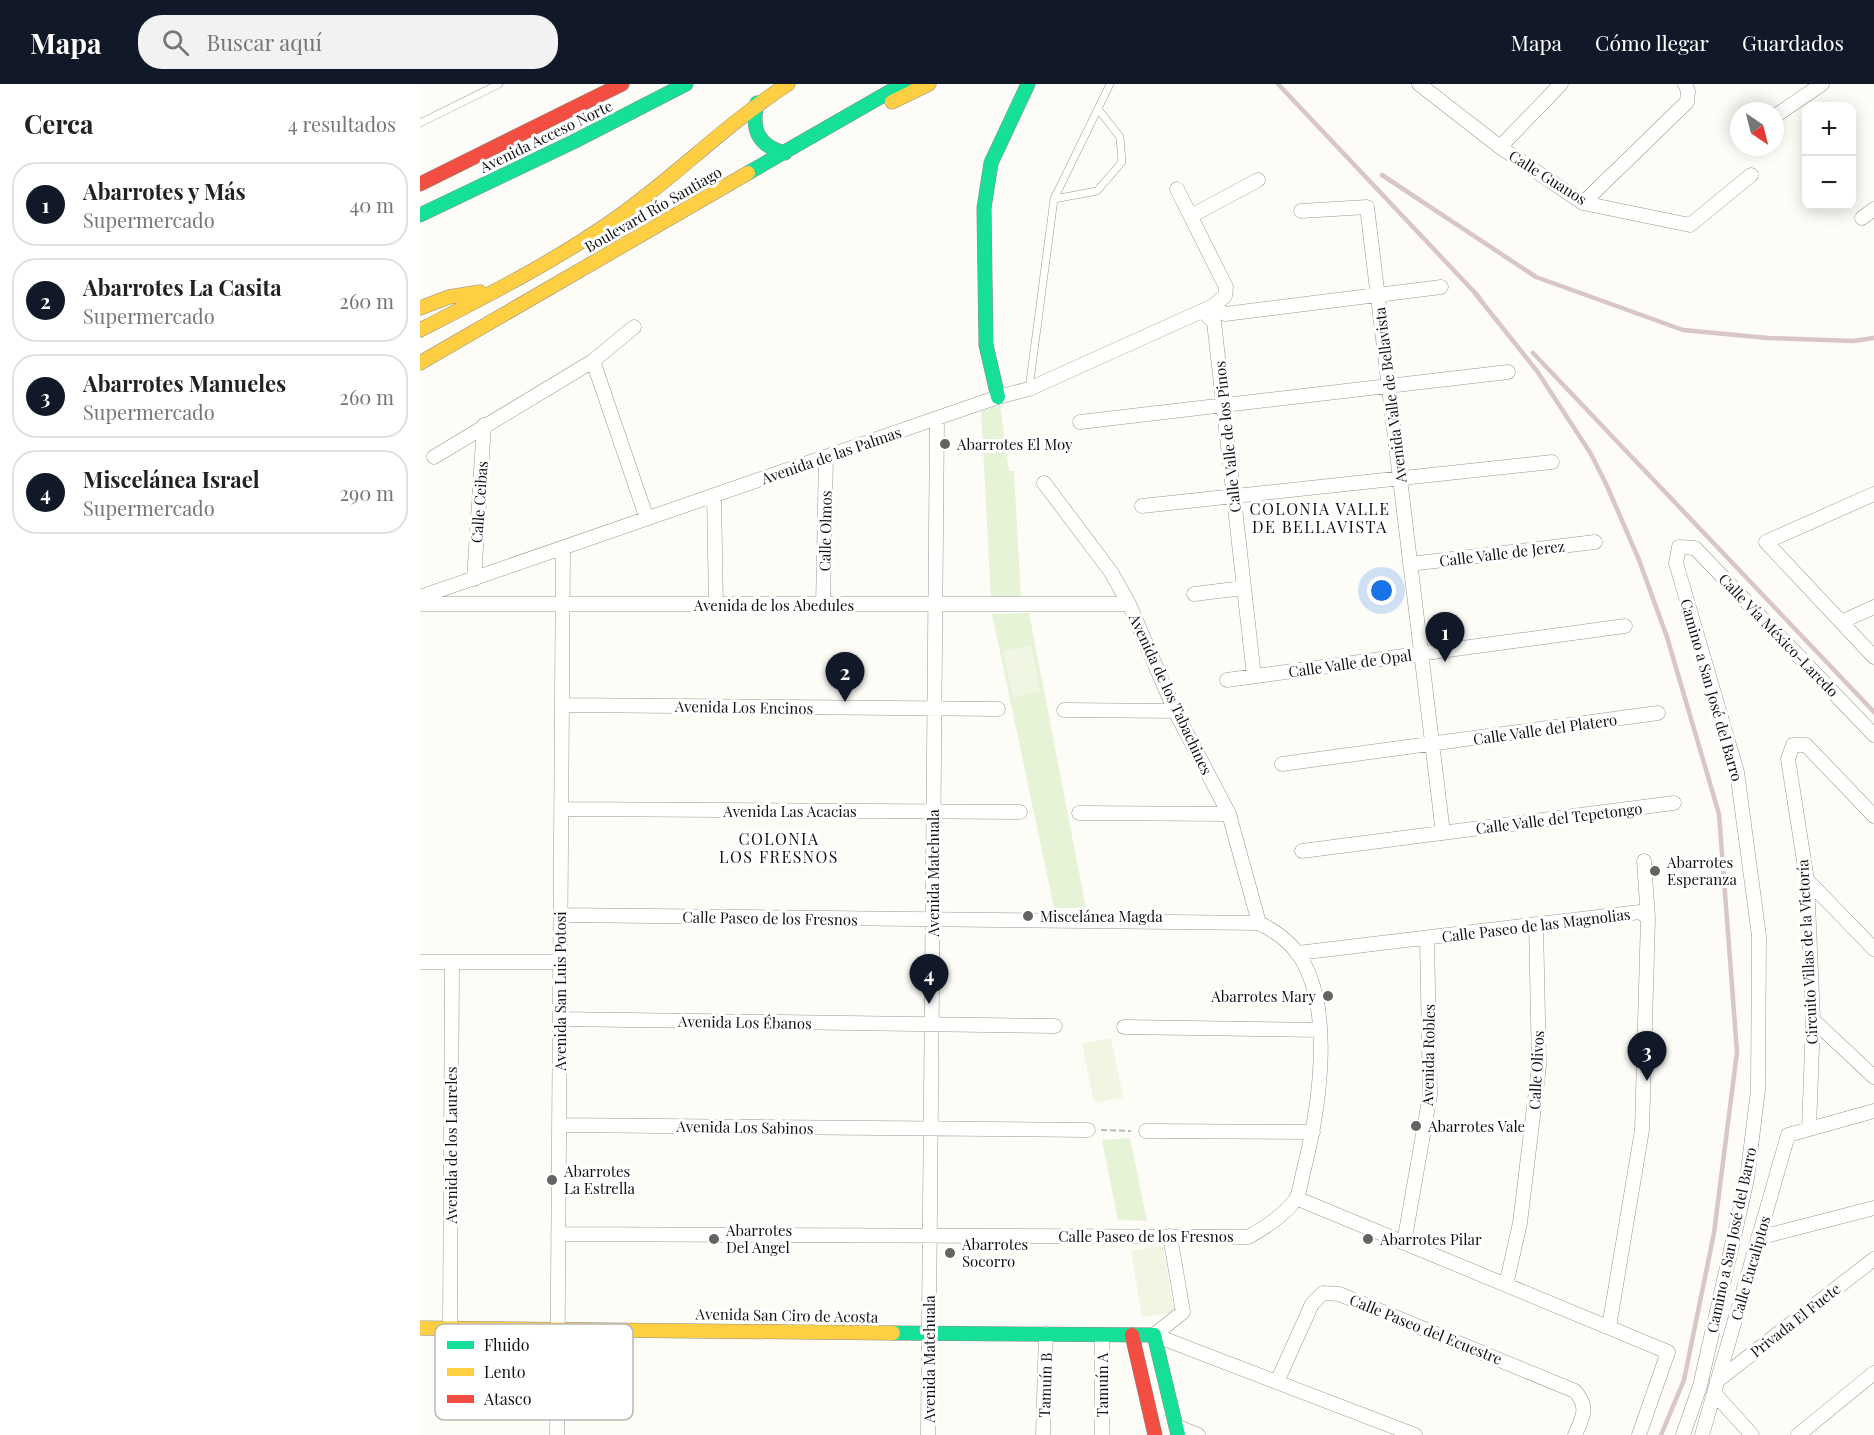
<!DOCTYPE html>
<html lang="es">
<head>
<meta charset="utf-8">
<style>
	body { margin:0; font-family:"Playfair Display",serif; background:#f2f2f2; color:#222 }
	.controls { position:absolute; right:18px; top:18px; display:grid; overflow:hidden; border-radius:12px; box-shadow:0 3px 15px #0003 }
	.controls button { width:54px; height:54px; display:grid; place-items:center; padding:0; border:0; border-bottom:2px solid #e0e0e0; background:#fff; color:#222; font:30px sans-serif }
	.compass { position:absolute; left:1310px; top:18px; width:54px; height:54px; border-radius:50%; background:#fff; box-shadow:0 3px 15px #0003; rotate:145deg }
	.you { position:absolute; left:962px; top:507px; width:21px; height:21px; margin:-15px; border:4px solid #fff; border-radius:50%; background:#1a73e8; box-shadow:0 0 0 9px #1a73e833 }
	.badge { display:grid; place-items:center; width:39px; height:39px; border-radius:50%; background:#111827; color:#fff; font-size:20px; font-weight:700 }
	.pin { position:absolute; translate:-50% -50px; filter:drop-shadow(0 2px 3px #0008) }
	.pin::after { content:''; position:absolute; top:32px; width:21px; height:18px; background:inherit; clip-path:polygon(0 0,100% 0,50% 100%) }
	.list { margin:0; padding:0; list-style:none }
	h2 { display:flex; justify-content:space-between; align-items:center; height:78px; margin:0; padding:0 24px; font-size:26px }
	h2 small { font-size:20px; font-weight:400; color:#767676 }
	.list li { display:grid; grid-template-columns:39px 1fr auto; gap:18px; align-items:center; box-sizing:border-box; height:84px; margin:0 12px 12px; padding:0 12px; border:2px solid #e0e0e0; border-radius:24px }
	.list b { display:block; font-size:22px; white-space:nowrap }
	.list p { margin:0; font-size:20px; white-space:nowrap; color:#767676 }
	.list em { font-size:20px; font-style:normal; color:#767676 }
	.icon { flex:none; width:33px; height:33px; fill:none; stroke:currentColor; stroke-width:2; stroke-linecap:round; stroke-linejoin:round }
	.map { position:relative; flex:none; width:1454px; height:1351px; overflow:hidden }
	header { display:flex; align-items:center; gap:36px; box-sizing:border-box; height:84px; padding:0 30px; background:#111827; color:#fff }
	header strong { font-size:28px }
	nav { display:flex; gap:33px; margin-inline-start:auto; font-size:21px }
	.search { width:420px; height:54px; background:#f2f2f2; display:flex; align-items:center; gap:15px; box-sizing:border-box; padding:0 21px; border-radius:24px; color:#767676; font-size:22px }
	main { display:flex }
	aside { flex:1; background:#fff }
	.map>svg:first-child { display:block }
</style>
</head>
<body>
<header>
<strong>Mapa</strong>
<div class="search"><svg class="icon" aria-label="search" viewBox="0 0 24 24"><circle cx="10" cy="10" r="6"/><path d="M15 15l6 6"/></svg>Buscar aquí</div>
<nav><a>Mapa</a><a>Cómo llegar</a><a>Guardados</a></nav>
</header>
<main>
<aside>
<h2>Cerca<small>4 resultados</small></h2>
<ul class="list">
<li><span class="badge">1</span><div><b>Abarrotes y Más</b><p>Supermercado</p></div><em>40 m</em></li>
<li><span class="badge">2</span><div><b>Abarrotes La Casita</b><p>Supermercado</p></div><em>260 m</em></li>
<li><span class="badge">3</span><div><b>Abarrotes Manueles</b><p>Supermercado</p></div><em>260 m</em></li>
<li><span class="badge">4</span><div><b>Miscelánea Israel</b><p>Supermercado</p></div><em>290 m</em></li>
</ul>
</aside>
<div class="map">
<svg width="1454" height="1351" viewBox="0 0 1454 1351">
	<rect width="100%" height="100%" fill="#fdfcf7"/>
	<path fill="#e7f3d7" d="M580 321 589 387H594L601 513 571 515 561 327Z
		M609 529 666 824H634L572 530Z
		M710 1054 727 1137 698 1136 682 1056Z"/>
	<path fill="#f0f6e1" d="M611 561 620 608 593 614 583 567Z
		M691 954 703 1013 674 1019 662 960Z
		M743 1162 754 1228 722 1233 711 1167Z"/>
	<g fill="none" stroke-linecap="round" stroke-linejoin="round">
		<defs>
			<path id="lane" d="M0 39 79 0
				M634 115 677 107 702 78 700 53 678 25
				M609 305 634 115 690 0"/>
			<path id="street" d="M999 0 1080 63 1163 119 1270 141 1331 91
				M1355 32 1402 0
				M1080 63 1141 0
				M1163 119 1267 18 1268 7 1265 0
				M881 127 947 123 1023 749
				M771 132 838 96
				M1442 134 1454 125
				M793 222 805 230 1021 203
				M782 227 794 238 834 592
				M173 277 227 435
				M660 338 1088 288
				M14 373 173 277 214 243
				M624 399 691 488 709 520 755 627 809 730 839 839
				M1454 410 1346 458 1454 573
				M294 412 296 521
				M722 422 1132 378
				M990 480 1175 458
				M54 495 64 341
				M774 510 824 504
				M0 513 578 313 609 305 793 222 805 212 806 203 757 105
				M0 520H709
				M403 521 406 373
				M1421 538 1454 523
				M807 596 1205 542
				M142 621 578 625
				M644 626 755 627
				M862 680 1238 629
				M141 725 600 728
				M659 729 809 730
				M882 767 1254 719
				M1224 777 1228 834
				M1387 796 1454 865
				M878 869 1220 828 1228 834 1222 1046 1189 1243
				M0 878H140
				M140 935 635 942
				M1393 936 1454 993
				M704 943 900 946
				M139 1041 668 1046
				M1389 1045 1393 936 1387 796 1368 675 1373 661H1386L1454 732
				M726 1047 893 1048
				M876 1114 1248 1268 1219 1351
				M138 1150 828 1153C842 1146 870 1127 877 1113 881 1103 882 1091 885 1081 899 1024 915 922 878 870 869 857 853 846 839 839L140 831
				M1338 1154 1454 1124
				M984 1159 1010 1011 1007 854
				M1086 1201 1100 1139 1119 982 1116 840
				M30 1244 32 878
				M682 1251V1351
				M734 1251 995 1351
				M734 1251 763 1228 750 1152
				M1297 1297 1454 1175
				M857 1298 892 1220 903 1209 919 1210 1155 1307C1169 1323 1163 1333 1155 1351
				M1294 1309 1332 1351
				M756 1342 778 1351
				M137 1351 143 464
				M508 1351 517 335
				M623 1351 626 1250
				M1263 1351 1280 1302 1327 1095 1338 1006 1339 852 1317 688 1256 479 1259 463 1275 464 1454 651
				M1282 1351 1368 1051 1454 1027
				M1378 1351 1454 1289"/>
			<path id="fast" d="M337 19C331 45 338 62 365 69
				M328 89 483 0
				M0 131 153 58 266 0
				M578 313 566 261 564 124 571 79 608 0
				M473 1249 734 1251 758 1351"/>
			<path id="slow" d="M472 18 509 0
				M0 224 29 213 60 208
				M0 246C66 212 134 178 195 135 255 93 306 40 368 0
				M0 279 328 89
				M0 1244 473 1249"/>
			<path id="jam" d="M0 100 202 0
				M712 1251 735 1351"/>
		</defs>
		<use href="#lane" stroke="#979795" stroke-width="8"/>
		<use href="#street" stroke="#979795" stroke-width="15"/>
		<use href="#fast" stroke="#8e8d8b" stroke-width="15"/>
		<use href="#slow" stroke="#8e8d8b" stroke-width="15"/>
		<use href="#jam" stroke="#8e8d8b" stroke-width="15"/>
		<path stroke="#b9b9b8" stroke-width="2" stroke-dasharray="6 3" stroke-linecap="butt" d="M681 1046 711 1047"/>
		<use href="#lane" stroke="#fffffe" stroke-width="7"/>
		<use href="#street" stroke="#fffffe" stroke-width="14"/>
		<use href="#fast" stroke="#16e098" stroke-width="14"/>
		<use href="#slow" stroke="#ffcf43" stroke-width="14"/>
		<use href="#jam" stroke="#f24e42" stroke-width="14"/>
		<path stroke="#d9c6c7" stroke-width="4.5" d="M858 0 1059 213
			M962 91 1116 193 1263 246 1348 254 1433 257 1454 254
			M1054 208 1117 287 1171 370 1187 402 1219 476 1247 553 1299 730 1317 968 1294 1149 1264 1296 1241 1351
			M1113 269 1454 628"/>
	</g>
	<g fill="#646362" stroke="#fff" stroke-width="2">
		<circle cx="525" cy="360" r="6"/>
		<circle cx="1235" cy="787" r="6"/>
		<circle cx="608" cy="832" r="6"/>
		<circle cx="908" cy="912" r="6"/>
		<circle cx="996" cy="1042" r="6"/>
		<circle cx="132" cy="1096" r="6"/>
		<circle cx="294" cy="1155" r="6"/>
		<circle cx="948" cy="1155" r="6"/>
		<circle cx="530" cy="1169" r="6"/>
	</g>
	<g text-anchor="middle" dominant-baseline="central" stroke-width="6" stroke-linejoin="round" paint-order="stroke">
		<g font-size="15" fill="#111" stroke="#fff">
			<text transform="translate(126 52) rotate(-26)">Avenida Acceso Norte</text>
			<text transform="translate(1128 93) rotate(32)">Calle Guanos</text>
			<text transform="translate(233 125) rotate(-30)">Boulevard Río Santiago</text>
			<text transform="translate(970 311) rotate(-97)">Avenida Valle de Bellavista</text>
			<text transform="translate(807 353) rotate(-96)">Calle Valle de los Pinos</text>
			<text transform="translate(411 371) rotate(-19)">Avenida de las Palmas</text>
			<text transform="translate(59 418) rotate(-86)">Calle Ceibas</text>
			<text transform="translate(405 447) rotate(-89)">Calle Olmos</text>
			<text transform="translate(1082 469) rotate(-7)">Calle Valle de Jerez</text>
			<text x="354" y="521">Avenida de los Abedules</text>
			<text transform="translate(1359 551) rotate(46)">Calle Vía México-Laredo</text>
			<text transform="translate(930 579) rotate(-8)">Calle Valle de Opal</text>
			<text transform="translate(1292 606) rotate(74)">Camino a San José del Barro</text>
			<text transform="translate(751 610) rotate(65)">Avenida de los Tabachines</text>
			<text transform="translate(324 623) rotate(1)">Avenida Los Encinos</text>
			<text transform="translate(1125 645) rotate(-8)">Calle Valle del Platero</text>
			<text x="370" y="727">Avenida Las Acacias</text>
			<text transform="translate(1139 734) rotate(-7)">Calle Valle del Tepetongo</text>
			<text transform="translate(513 789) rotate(-90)">Avenida Matehuala</text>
			<text transform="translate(350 834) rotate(1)">Calle Paseo de los Fresnos</text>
			<text transform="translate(1116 841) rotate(-7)">Calle Paseo de las Magnolias</text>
			<text transform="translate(1387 868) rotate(-93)">Circuito Villas de la Victoría</text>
			<text transform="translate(140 907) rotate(-90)">Avenida San Luis Potosi</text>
			<text transform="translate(325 938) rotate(1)">Avenida Los Ébanos</text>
			<text transform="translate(1008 971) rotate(-89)">Avenida Robles</text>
			<text transform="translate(1116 986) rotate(-87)">Calle Olivos</text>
			<text transform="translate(325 1043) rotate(1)">Avenida Los Sabinos</text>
			<text transform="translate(31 1061) rotate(-90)">Avenida de los Laureles</text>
			<text x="726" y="1152">Calle Paseo de los Fresnos</text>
			<text transform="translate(1311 1156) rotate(-78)">Camino a San José del Barro</text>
			<text transform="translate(1330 1184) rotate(-74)">Calle Eucaliptos</text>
			<text transform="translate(367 1231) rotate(1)">Avenida San Ciro de Acosta</text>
			<text transform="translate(1375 1236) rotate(-38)">Privada El Fuete</text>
			<text transform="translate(1006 1245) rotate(22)">Calle Paseo del Ecuestre</text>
			<text transform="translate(509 1275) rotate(-90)">Avenida Matehuala</text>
			<text transform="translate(625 1301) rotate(-88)">Tamuín B</text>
			<text transform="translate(682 1301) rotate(-90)">Tamuín A</text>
		</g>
		<g font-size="15" fill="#111" stroke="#fff" text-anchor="start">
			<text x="537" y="360">Abarrotes El Moy</text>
			<text x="1247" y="778">Abarrotes<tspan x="1247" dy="17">Esperanza</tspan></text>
			<text x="620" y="832">Miscelánea Magda</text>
			<text x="896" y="912" text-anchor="end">Abarrotes Mary</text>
			<text x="1008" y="1042">Abarrotes Vale</text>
			<text x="144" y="1087">Abarrotes<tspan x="144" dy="17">La Estrella</tspan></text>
			<text x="306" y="1146">Abarrotes<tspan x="306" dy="17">Del Angel</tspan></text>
			<text x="960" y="1155">Abarrotes Pilar</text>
			<text x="542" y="1160">Abarrotes<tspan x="542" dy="17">Socorro</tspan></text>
		</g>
		<g font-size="16" letter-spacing="1.5" fill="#111" stroke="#fff">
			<text x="900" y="424">COLONIA VALLE<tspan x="900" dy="18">DE BELLAVISTA</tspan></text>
			<text x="359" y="754">COLONIA<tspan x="359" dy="18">LOS FRESNOS</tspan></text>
		</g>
	</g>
	<rect x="15" y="1240" width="198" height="96" rx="9" fill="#fff" stroke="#b8b8b8" stroke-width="1.5"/>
	<rect x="27" y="1257" width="27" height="8" fill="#16e098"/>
	<rect x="27" y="1284" width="27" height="8" fill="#ffcf43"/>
	<rect x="27" y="1311" width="27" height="8" fill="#f24e42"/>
	<g font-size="16" fill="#111">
		<text x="64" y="1267">Fluido</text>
		<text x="64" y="1294">Lento</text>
		<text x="64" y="1321">Atasco</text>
	</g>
</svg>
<div class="controls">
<button>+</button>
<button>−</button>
</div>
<svg class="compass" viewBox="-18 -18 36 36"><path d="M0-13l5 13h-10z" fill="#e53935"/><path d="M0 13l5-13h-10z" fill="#767676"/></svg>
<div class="you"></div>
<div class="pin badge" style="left:1025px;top:578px">1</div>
<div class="pin badge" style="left:425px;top:618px">2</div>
<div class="pin badge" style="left:1227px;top:997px">3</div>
<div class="pin badge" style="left:509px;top:920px">4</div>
</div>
</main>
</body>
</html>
